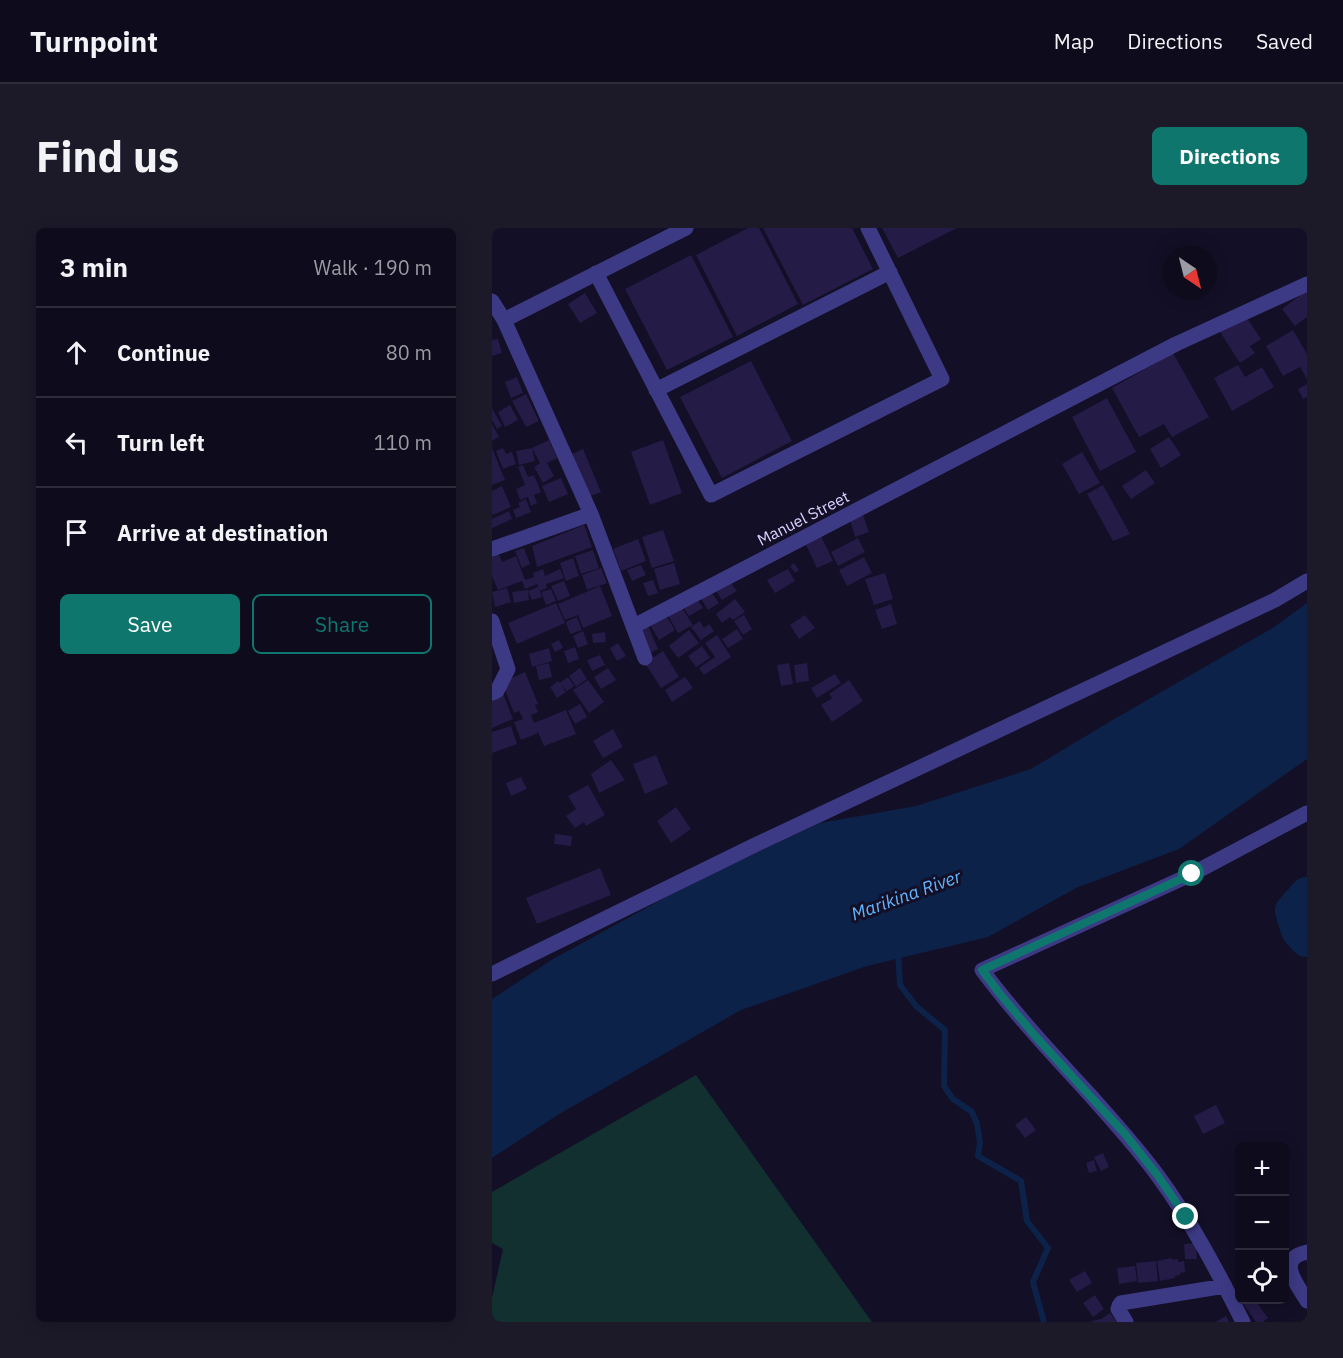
<!DOCTYPE html>
<html lang="en">
<head>
<meta charset="utf-8">
<style>
	body { margin:0; font-family:"IBM Plex Sans",sans-serif; background:#1c1929; color:#f1f3f6 }
	.controls { position:absolute; right:18px; bottom:18px; display:grid; overflow:hidden; border-radius:9px; box-shadow:0 3px 15px #0003 }
	.controls button { width:54px; height:54px; display:grid; place-items:center; padding:0; border:0; border-bottom:2px solid #2e2b3b; background:#0e0b1c; color:#f1f3f6; font:30px sans-serif }
	.compass { position:absolute; left:671px; top:18px; width:54px; height:54px; border-radius:50%; background:#0e0b1c; box-shadow:0 3px 15px #0003; rotate:145deg }
	.stop { position:absolute; width:18px; height:18px; margin:-14px; border:4px solid #0f766e; border-radius:50%; background:#fff }
	.stop.end { background:#0f766e; border-color:#fff; box-shadow:0 2px 6px #0008 }
	.list { margin:0; padding:0; list-style:none }
	h2 { display:flex; justify-content:space-between; align-items:center; height:78px; margin:0; padding:0 24px; font-size:26px }
	h2 small { font-size:20px; font-weight:400; color:#9b9ba3 }
	.list li { display:grid; grid-template-columns:39px 1fr auto; gap:18px; align-items:center; box-sizing:border-box; height:90px; padding:0 24px; border-top:2px solid #2e2b3b }
	.list b { display:block; font-size:22px; white-space:nowrap }
	.list em { font-size:20px; font-style:normal; color:#9b9ba3 }
	.actions { display:flex; gap:12px; padding:18px 24px }
	.actions a { flex:1; padding:14px 0; border:2px solid #0f766e; border-radius:9px; text-align:center; font-size:21px; color:#0f766e }
	.actions .main { background:#0f766e; color:#fff }
	.icon { flex:none; width:33px; height:33px; fill:none; stroke:currentColor; stroke-width:2; stroke-linecap:round; stroke-linejoin:round }
	.map { position:relative; flex:none; width:815px; height:1094px; overflow:hidden; border-radius:9px }
	header { display:flex; align-items:center; gap:36px; box-sizing:border-box; height:84px; padding:0 30px; background:#0e0b1c; border-bottom:2px solid #2e2b3b }
	header strong { font-size:28px }
	nav { display:flex; gap:33px; margin-inline-start:auto; font-size:21px }
	.intro { display:flex; align-items:center; justify-content:space-between; box-sizing:border-box; height:144px; padding:0 36px }
	h1 { margin:0; font-size:42px }
	.button { padding:15px 27px; border-radius:9px; background:#0f766e; color:#fff; font-size:21px; font-weight:700 }
	main { display:flex; gap:36px; padding:0 36px }
	aside { flex:1; background:#0e0b1c; border-radius:9px; box-shadow:0 3px 15px #0003 }
	.map>svg:first-child { display:block }
</style>
</head>
<body>
<header>
<strong>Turnpoint</strong>
<nav><a>Map</a><a>Directions</a><a>Saved</a></nav>
</header>
<div class="intro"><h1>Find us</h1><a class="button">Directions</a></div>
<main>
<aside>
<h2>3 min<small>Walk · 190 m</small></h2>
<ul class="list">
<li><svg class="icon" aria-label="ahead" viewBox="0 0 24 24"><path d="M12 20V5M6 11l6-6 6 6"/></svg><div><b>Continue</b></div><em>80 m</em></li>
<li><svg class="icon" aria-label="left" viewBox="0 0 24 24"><path d="M17 20v-9H6M10 6l-5 5 5 5"/></svg><div><b>Turn left</b></div><em>110 m</em></li>
<li><svg class="icon" aria-label="arrive" viewBox="0 0 24 24"><path d="M6 21V4h12l-3 4 3 4H6"/></svg><div><b>Arrive at destination</b></div></li>
</ul>
<div class="actions"><a class="main">Save</a><a>Share</a></div>
</aside>
<div class="map">
<svg width="815" height="1094" viewBox="0 0 815 1094">
	<rect width="100%" height="100%" fill="#130f26"/>
	<path fill="#12302f" d="M204 847 380 1094H0V1070L11 1021 0 1015V964Z"/>
	<path fill="#0c2248" d="M815 375V531L687 621 584 660 496 709 375 738 249 782 69 885 0 930V771L61 731 198 656 328 595 424 578 539 541 624 490 782 399Z"/>
	<g fill="none" stroke-linecap="round" stroke-linejoin="round">
		<path stroke="#0c2248" stroke-width="6" d="M406 725 408 757 425 779 453 802 452 858 461 871 480 884 485 896 488 914 486 928 529 953 535 993 556 1020 541 1054 552 1094"/>
		<path stroke="#0c2248" stroke-width="36" d="M815 667 801 683 807 702 815 711"/>
	</g>
	<path fill="#241b47" d="M256 0H267L306 76 245 108 204 27Z
		M271 0H360L381 41 311 77Z
		M390 0H465L406 30Z
		M199 27 241 109 175 142 133 61Z
		M815 62V89L803 98 790 81Z
		M93 65 105 85 88 95 76 76Z
		M753 87 769 111 758 118 763 125 748 135 728 104Z
		M801 102 815 126V151L808 139 791 148 774 118Z
		M6 111 10 125 0 128V112Z
		M681 125 717 189 680 209 672 196 647 209 620 160Z
		M259 133 300 213 230 250 188 169Z
		M746 137 753 149 770 139 782 159 740 183 722 150Z
		M25 149 31 165 19 170 13 154Z
		M815 156V169L811 171 806 161Z
		M34 166 47 193 34 199 20 173Z
		M615 170 644 224 608 243 580 189Z
		M18 177 26 192 13 199 6 184Z
		M0 180 10 198 5 201 0 192Z
		M0 196 7 209 0 213Z
		M677 209 689 227 669 240 658 221Z
		M57 212 65 230 55 235 62 248 51 255 42 239 48 235 40 220Z
		M171 212 190 265 158 277 139 224Z
		M0 220 13 252 0 257Z
		M11 220 14 226 20 224 24 236 11 241 4 223Z
		M40 220 43 233 27 237 24 223Z
		M91 221 109 264 96 269 78 227Z
		M590 224 608 255 587 266 570 236Z
		M31 237 36 249 42 247 49 264 42 267 45 275 39 278 36 269 28 272 24 261 33 257 26 239Z
		M654 242 663 255 639 271 630 258Z
		M69 250 76 266 57 274 50 258Z
		M611 257 638 306 621 313 595 266Z
		M10 258 19 279 1 287 0 284V263Z
		M34 271 39 284 24 290 21 282 28 279 26 275Z
		M17 283 20 291 0 300V291Z
		M371 287 377 304 363 309 358 292Z
		M92 297 100 319 45 339 40 318Z
		M171 302 182 333 160 340 150 309Z
		M329 308 341 333 325 340 313 315Z
		M366 310 373 324 346 338 339 324Z
		M146 311 154 333 129 343 121 321Z
		M32 320 38 336 30 340 23 323Z
		M101 322 107 340 89 346 83 328Z
		M6 324 10 334 24 328 33 352 42 349 41 345 51 341 53 348 68 341 72 350 54 356 55 360 48 363 50 369 40 372 36 363 46 359 45 356 33 361 30 353 6 362 0 348V327Z
		M372 329 380 345 355 358 347 342Z
		M81 330 87 348 74 353 68 335Z
		M182 335 188 356 168 362 162 341Z
		M302 335 307 342 303 345 298 338Z
		M149 337 154 347 140 353 135 342Z
		M109 340 115 355 95 362 90 347Z
		M296 341 303 353 283 365 275 352Z
		M393 345 401 371 382 377 373 351Z
		M161 352 166 365 156 368 151 355Z
		M237 352 245 363 230 372 223 361Z
		M72 353 78 368 66 373 59 358Z
		M108 358 120 388 91 400 86 387 73 392 66 376Z
		M15 360 19 374 3 379 0 364Z
		M59 361 64 373 54 377 49 364Z
		M36 362 37 372 22 375 20 364Z
		M218 362 227 375 216 382 208 369Z
		M205 371 211 380 197 388 191 379Z
		M243 371 253 384 241 392 238 389 230 395 224 386Z
		M64 375 73 395 25 416 16 395Z
		M399 376 405 396 390 401 383 382Z
		M188 377 201 397 186 405 174 384Z
		M173 386 183 402 167 412 157 395Z
		M252 387 260 401 251 407 242 393Z
		M313 387 323 400 307 411 298 397Z
		M85 389 90 402 78 406 74 394Z
		M154 393 166 421 158 425 146 397Z
		M208 393 212 400 217 396 222 403 209 412 199 399Z
		M245 401 251 411 236 420 230 411Z
		M197 402 207 415 186 430 177 418Z
		M91 403 96 416 86 420 81 408Z
		M113 404 114 414 101 415 100 406Z
		M225 407 239 429 212 447 207 440 223 429 213 415Z
		M67 412 71 420 63 424 59 416Z
		M126 415 134 428 125 433 118 420Z
		M210 418 218 430 204 439 196 428Z
		M83 419 87 431 76 435 72 423Z
		M57 420 60 433 40 439 37 426Z
		M171 423 187 449 169 460 153 435Z
		M108 427 113 437 100 443 95 432Z
		M57 435 60 449 47 452 44 438Z
		M297 435 301 456 289 458 285 437Z
		M315 435 317 453 304 455 302 437Z
		M88 440 95 451 84 459 77 448Z
		M116 440 124 452 109 461 102 449Z
		M33 444 46 476 43 477 46 484 39 487 46 505 29 512 22 494 31 491 27 483 22 485 10 454Z
		M343 446 349 455 325 470 319 460Z
		M76 449 82 458 75 463 69 457 74 464 65 470 58 459 66 453 68 455Z
		M193 449 201 460 180 474 173 462Z
		M96 452 112 474 97 485 81 462Z
		M357 452 371 473 340 494 329 477 340 470 337 466Z
		M10 463 21 491 0 500V467Z
		M88 476 95 489 83 496 76 483Z
		M74 482 84 506 52 518 42 495Z
		M19 498 25 516 0 525V504Z
		M121 501 131 519 111 530 101 513Z
		M164 527 176 556 153 566 141 536Z
		M119 532 133 552 107 565 99 546Z
		M29 549 35 561 19 568 14 555Z
		M96 557 113 587 94 598 92 594 83 600 74 588 84 581 76 568Z
		M184 579 199 601 179 615 165 593Z
		M63 606 80 608 79 618 62 616Z
		M108 640 119 667 45 696 34 670Z
		M724 877 733 895 711 906 702 888Z
		M534 889 544 902 533 910 523 897Z
		M611 925 617 939 609 943 602 929Z
		M602 932 605 943 597 945 594 935Z
		M704 1015 705 1031H693L692 1016Z
		M680 1030V1032L686 1031V1034L692 1033 693 1044 688 1045V1047L683 1048V1050L668 1053 665 1033Z
		M664 1033 666 1053 646 1055 644 1035Z
		M643 1038 645 1053 627 1056 625 1040Z
		M593 1043 600 1055 585 1064 577 1052Z
		M603 1067 612 1081 601 1089 591 1075Z
		M749 1072H763L776 1090 771 1094H764Z
		M618 1085 625 1094H600V1093L609 1091Z
		M734 1088 737 1094H723Z"/>
	<g fill="none" stroke-linecap="round" stroke-linejoin="round">
		<path stroke="#3d3a85" stroke-width="15" d="M104 45 219 267 450 151 376 0
			M0 73 12 92 99 286 153 430
			M12 92 194 0
			M164 162 398 44
			M0 321 99 286
			M0 393 16 441 5 463 0 465
			M142 398 684 116 815 56
			M0 746 261 618 783 372 815 353
			M815 1024C783 1031 805 1056 815 1073
			M634 1094 626 1081 627 1078 629 1075 733 1058
			M751 1094C726 1044 699 993 666 948 645 919 621 893 598 867 561 827 523 786 490 742L700 646 815 585"/>
	</g>
	<g fill="none" stroke-linecap="round" stroke-linejoin="round">
		<path stroke="#0f766e" stroke-width="8" d="M694 989 666 948 633 906 544 809 508 766 490 742 700 646"/>
	</g>
	<g text-anchor="middle" dominant-baseline="central" stroke-width="6" stroke-linejoin="round" paint-order="stroke">
		<g font-size="16" fill="#d9d4ff" stroke="#130f26">
			<text transform="translate(311 290) rotate(-27)">Manuel Street</text>
		</g>
		<g font-size="18" font-style="italic" fill="#62b6ff" stroke="#130f26">
			<text transform="translate(414 667) rotate(-20)">Marikina River</text>
		</g>
	</g>
</svg>
<div class="controls">
<button>+</button>
<button>−</button>
<button><svg class="icon" aria-label="locate" viewBox="0 0 24 24"><circle cx="12" cy="12" r="6"/><path d="M12 2v4M12 18v4M2 12h4M18 12h4"/></svg></button>
</div>
<svg class="compass" viewBox="-18 -18 36 36"><path d="M0-13l5 13h-10z" fill="#e53935"/><path d="M0 13l5-13h-10z" fill="#9b9ba3"/></svg>
<div class="stop" style="left:700px;top:646px"></div>
<div class="stop end" style="left:694px;top:989px"></div>
</div>
</main>
</body>
</html>
